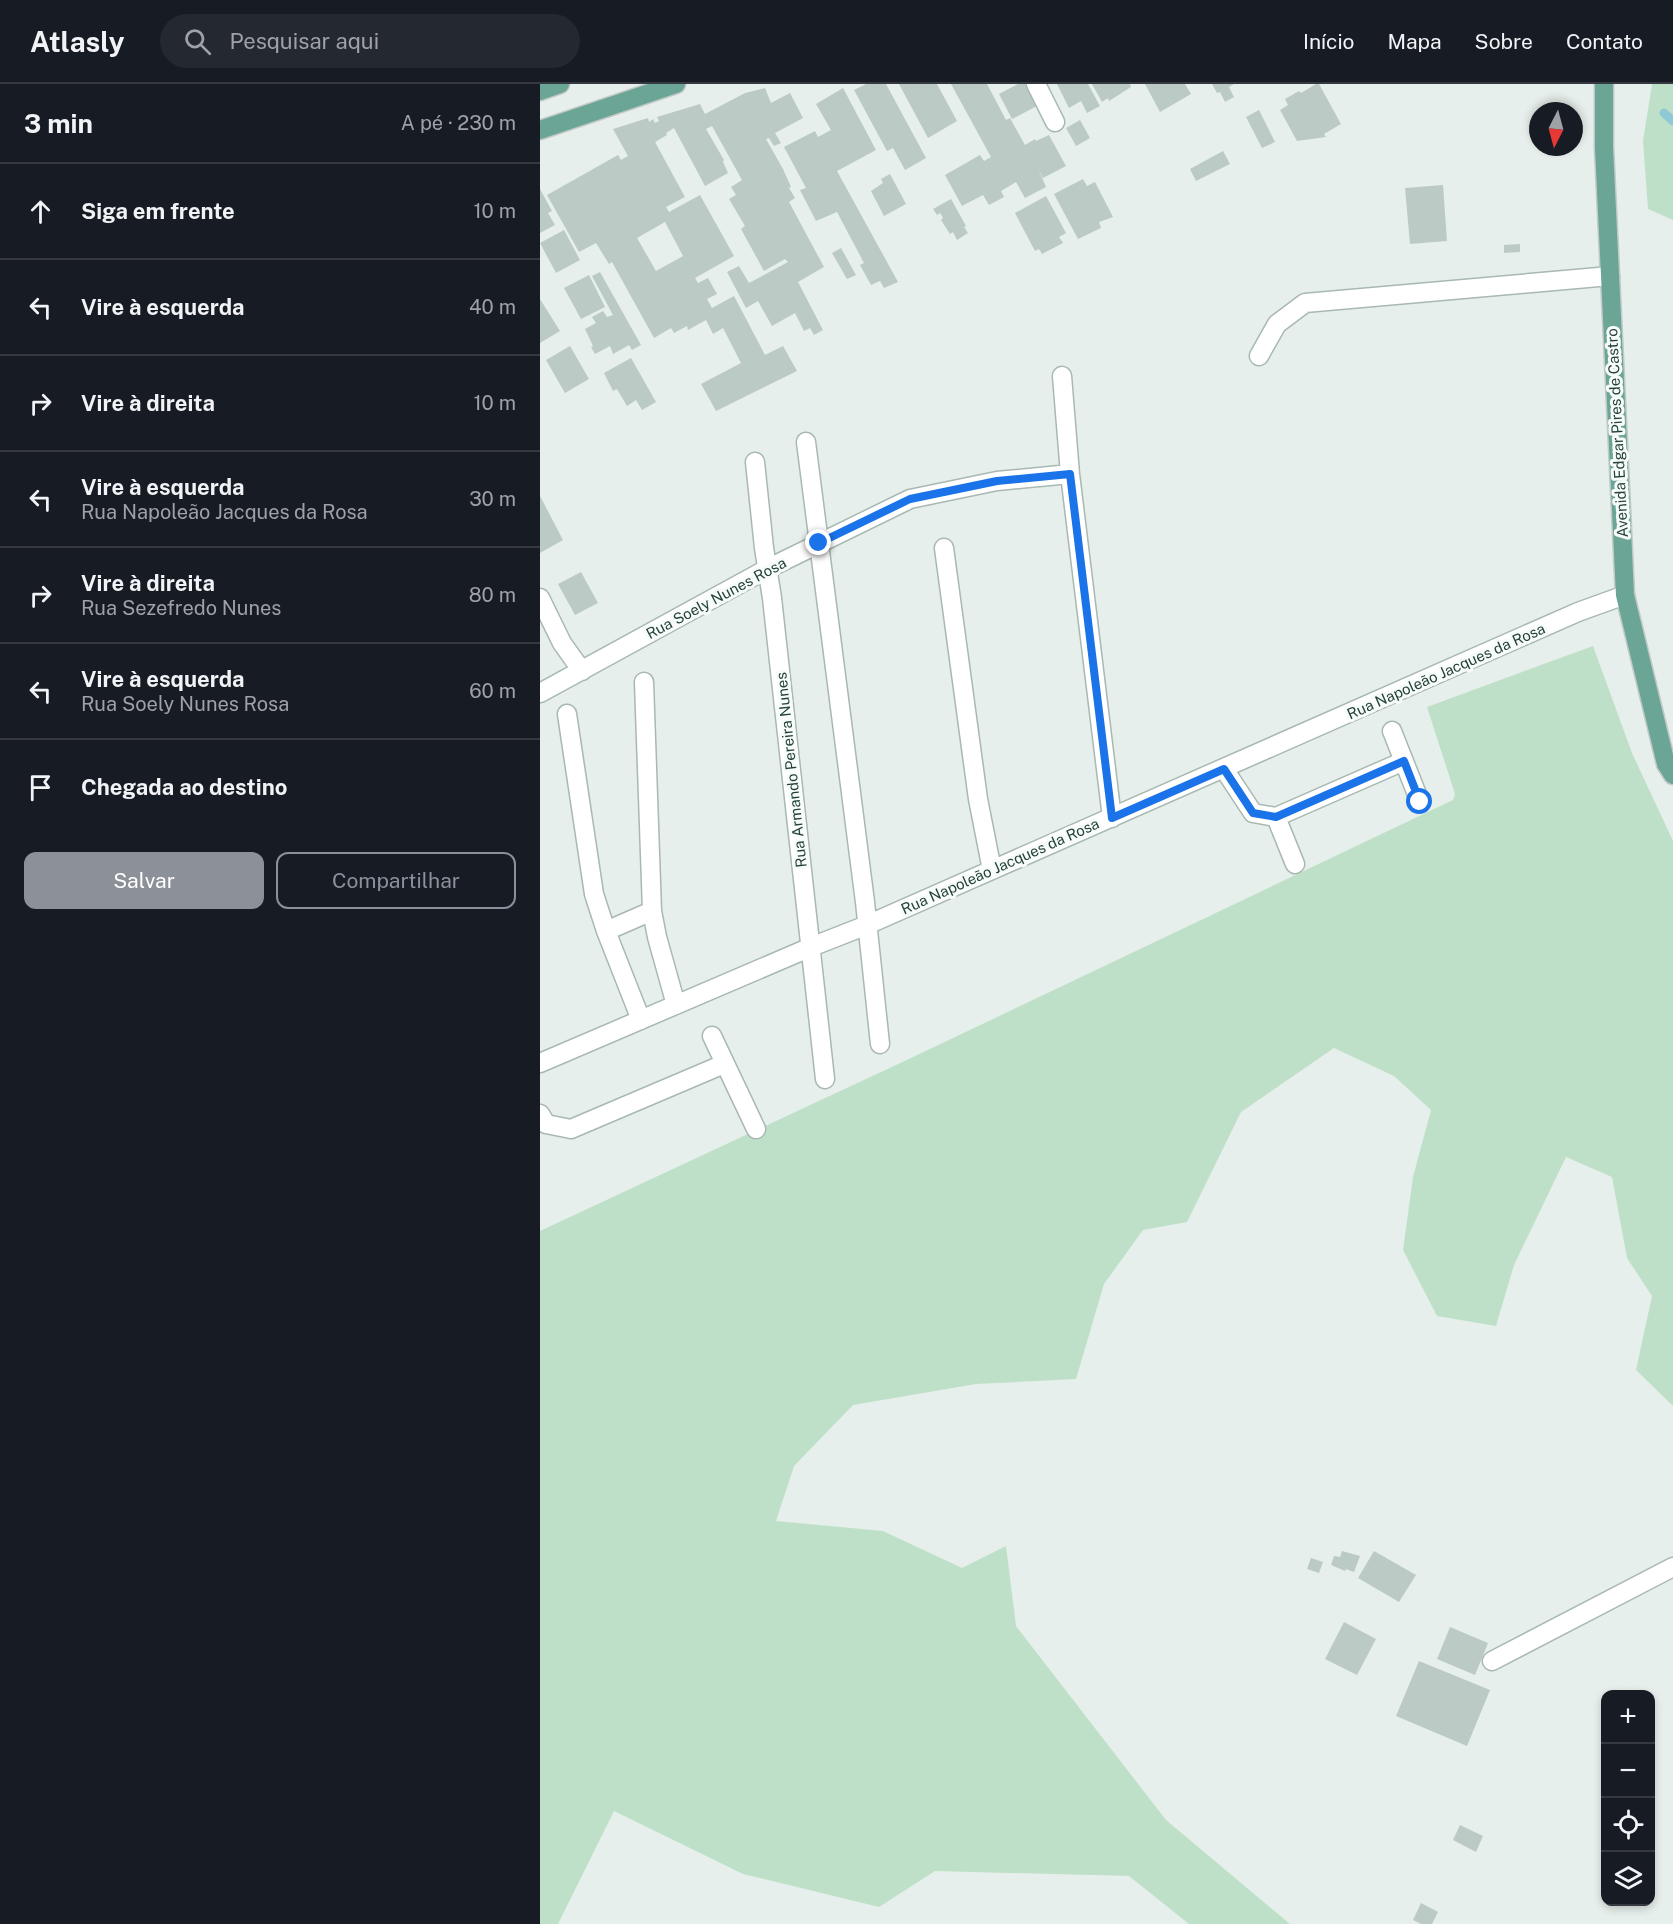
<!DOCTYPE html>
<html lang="pt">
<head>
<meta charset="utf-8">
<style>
	body { margin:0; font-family:"Public Sans",sans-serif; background:#242831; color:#f1f3f6 }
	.controls { position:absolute; right:18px; bottom:18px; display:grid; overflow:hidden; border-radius:12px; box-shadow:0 3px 9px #0003 }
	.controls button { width:54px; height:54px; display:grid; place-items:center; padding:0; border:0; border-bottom:2px solid #363941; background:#171b24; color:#f1f3f6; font:30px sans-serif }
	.compass { position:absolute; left:989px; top:18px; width:54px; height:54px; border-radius:50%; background:#171b24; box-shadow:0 3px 9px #0003; rotate:186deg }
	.stop { position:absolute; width:18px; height:18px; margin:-14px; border:4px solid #1a73e8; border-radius:50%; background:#fff }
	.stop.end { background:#1a73e8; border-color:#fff; box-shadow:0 2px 6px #0008 }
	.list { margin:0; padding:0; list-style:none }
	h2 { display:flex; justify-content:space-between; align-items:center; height:78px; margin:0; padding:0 24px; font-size:26px }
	h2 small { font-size:20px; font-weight:400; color:#9ea1a6 }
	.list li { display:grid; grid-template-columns:39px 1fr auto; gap:18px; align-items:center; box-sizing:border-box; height:96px; padding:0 24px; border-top:2px solid #363941 }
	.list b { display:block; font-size:22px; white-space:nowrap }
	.list p { margin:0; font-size:20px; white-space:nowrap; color:#9ea1a6 }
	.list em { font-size:20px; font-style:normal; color:#9ea1a6 }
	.actions { display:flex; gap:12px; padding:18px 24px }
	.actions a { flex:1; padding:14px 0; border:2px solid #8c9099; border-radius:12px; text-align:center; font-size:21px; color:#8c9099 }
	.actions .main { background:#8c9099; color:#fff }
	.icon { flex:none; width:33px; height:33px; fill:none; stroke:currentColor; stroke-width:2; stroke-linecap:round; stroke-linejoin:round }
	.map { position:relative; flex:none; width:1133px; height:1840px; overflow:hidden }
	header { display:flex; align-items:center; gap:36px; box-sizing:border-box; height:84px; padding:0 30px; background:#171b24; border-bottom:2px solid #363941 }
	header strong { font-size:28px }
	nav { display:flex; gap:33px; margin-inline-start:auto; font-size:21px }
	.search { width:420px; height:54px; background:#242831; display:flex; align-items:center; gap:15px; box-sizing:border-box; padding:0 21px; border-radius:33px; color:#9ea1a6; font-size:22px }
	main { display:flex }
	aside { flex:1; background:#171b24 }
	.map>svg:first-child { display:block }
</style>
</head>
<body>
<header>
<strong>Atlasly</strong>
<div class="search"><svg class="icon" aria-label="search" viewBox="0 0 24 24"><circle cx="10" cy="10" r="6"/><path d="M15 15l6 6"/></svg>Pesquisar aqui</div>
<nav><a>Início</a><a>Mapa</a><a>Sobre</a><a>Contato</a></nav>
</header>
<main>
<aside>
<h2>3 min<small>A pé · 230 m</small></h2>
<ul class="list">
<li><svg class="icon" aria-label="ahead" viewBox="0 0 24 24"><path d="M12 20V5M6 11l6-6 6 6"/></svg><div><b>Siga em frente</b></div><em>10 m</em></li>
<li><svg class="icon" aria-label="left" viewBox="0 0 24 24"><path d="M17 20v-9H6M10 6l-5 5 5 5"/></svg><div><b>Vire à esquerda</b></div><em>40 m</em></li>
<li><svg class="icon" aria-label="right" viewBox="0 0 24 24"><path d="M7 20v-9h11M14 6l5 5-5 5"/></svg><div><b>Vire à direita</b></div><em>10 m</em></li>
<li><svg class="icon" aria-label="left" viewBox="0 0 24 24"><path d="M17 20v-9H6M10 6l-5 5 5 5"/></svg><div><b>Vire à esquerda</b><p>Rua Napoleão Jacques da Rosa</p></div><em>30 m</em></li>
<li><svg class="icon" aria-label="right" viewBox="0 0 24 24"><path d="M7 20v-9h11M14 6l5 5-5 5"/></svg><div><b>Vire à direita</b><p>Rua Sezefredo Nunes</p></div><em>80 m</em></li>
<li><svg class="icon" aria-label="left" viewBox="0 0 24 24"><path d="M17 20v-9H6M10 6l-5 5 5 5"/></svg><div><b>Vire à esquerda</b><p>Rua Soely Nunes Rosa</p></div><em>60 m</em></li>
<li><svg class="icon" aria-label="arrive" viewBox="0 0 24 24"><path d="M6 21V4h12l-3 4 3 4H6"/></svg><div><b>Chegada ao destino</b></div></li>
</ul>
<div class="actions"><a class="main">Salvar</a><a>Compartilhar</a></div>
</aside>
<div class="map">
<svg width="1133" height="1840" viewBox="0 0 1133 1840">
	<rect width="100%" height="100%" fill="#e6efeb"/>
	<path fill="#bfe0c8" d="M1112 0H1133V136L1108 125 1103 57Z
		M1053 562 1092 669 1133 757V1322L1096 1286 1112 1212 1087 1174 1072 1093 1026 1073 974 1181 956 1242 897 1232 863 1166 873 1093 891 1026 854 992 794 964 701 1028 647 1138 603 1146 564 1200 536 1295 436 1300 313 1321 254 1382 236 1437 343 1447 422 1484 466 1462 476 1542 626 1736 750 1840H649L589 1792 395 1787 339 1823 203 1790 74 1727 18 1840H0V1147L371 974 913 716 915 710 887 623Z"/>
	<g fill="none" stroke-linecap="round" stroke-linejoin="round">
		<path stroke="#8ec9d4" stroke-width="9" d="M1124 29 1133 37"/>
	</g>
	<path fill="#bbcac4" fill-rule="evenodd" d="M326 0H346L386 74 365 86 353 64 347 67 314 6Z
		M359 0H397L417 37 388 54Z
		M411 0H447L466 36 470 34 485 61 495 55 496 57 509 51 526 82 503 94 498 84 506 103 485 114 476 98 461 107 464 113 449 121 443 111 422 122 405 91 440 71 444 77 451 73Z
		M478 0H485L497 22 472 35 459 10Z
		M517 0H548L560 22 547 29 541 17 529 24Z
		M552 0H590L591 3 569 17 568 14 562 18Z
		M605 0H645L651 10 620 28Z
		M672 0H694L689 3 694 13 685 18 680 8 677 9Z
		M776 0H779L801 40 784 50 786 53 757 57 740 26 748 21 745 15 759 7 761 9Z
		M225 4 231 19 250 9 263 34 235 49 241 59 234 62 229 54 226 55 243 85 251 103 249 104 255 114 249 118 284 183 258 198 283 246 274 251 270 244 264 247 255 229 232 242 218 217 206 224 187 188 199 182 209 199 248 178 245 175 224 187 201 145 205 142 189 115 196 111 191 103 202 96 172 42 166 45 184 76 183 78 188 89 165 102 134 44 126 49 127 51 115 58 145 113 126 123 129 128 160 111 194 172 155 194 158 199 168 194 177 210 167 215 172 224 194 212 225 271 243 262 257 287 176 327 161 300 201 279 183 244 173 250 166 236 148 246 147 242 134 249 131 244 114 254 72 178 69 180 56 159 39 168 7 111 78 71 81 76 88 72 73 45 108 34 109 38 113 35 115 39 119 37 117 33 160 20 165 30 205 9ZM125 138 143 172 116 187 97 154Z
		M303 4 336 66 297 87 358 198 344 204 340 197 331 201 320 181 324 179 297 128 276 137 260 106 266 104 244 63 275 47 278 53 291 46 276 20Z
		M719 26 735 58 722 64 706 33Z
		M540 36 550 54 536 62 526 44Z
		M683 67 690 80 656 97 650 85Z
		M350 90 366 120 344 132 331 107 343 99 341 95Z
		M543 95 547 102 555 98 573 133 559 138 561 144 538 155 514 110Z
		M903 101 907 157 870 160 865 104Z
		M0 105 12 127 8 129 15 141 0 149Z
		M506 112 526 149 519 153 523 159 502 170 499 165 495 167 475 129Z
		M411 115 426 142 424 143 428 149 417 156 413 148 410 150 401 136 403 134 400 129 397 131 393 125Z
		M24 146 40 176 16 189 0 159Z
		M980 160V168L964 169V161Z
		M301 164 316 191 307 195 292 169Z
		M60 188 101 261 92 266 89 261 73 270 70 262 55 270 51 263 53 262 45 245 56 239 52 233 63 227 67 233 73 231 52 192Z
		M49 191 65 223 41 235 24 204Z
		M0 215 20 247 0 259Z
		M30 262 49 295 25 309 6 276Z
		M91 274 116 318 102 326 96 316 87 322 77 305 73 307 64 289Z
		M0 412 23 456 0 469Z
		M41 488 58 519 35 531 18 500Z
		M802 1467 820 1472 814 1488 806 1485 805 1487 791 1481 794 1472 800 1473Z
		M834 1467 876 1491 859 1518 818 1494Z
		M771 1474 783 1478 779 1489 767 1485Z
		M804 1538 836 1555 817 1591 785 1575Z
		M910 1543 948 1559 935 1591 897 1575Z
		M879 1577 950 1606 927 1662 856 1632Z
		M920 1741 943 1752 936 1768 913 1756Z
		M881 1819 898 1828 892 1840H881L873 1836Z"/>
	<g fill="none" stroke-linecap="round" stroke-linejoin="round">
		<defs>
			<path id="minor" d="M496 0 515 38
				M719 272 737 240 765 219 1070 192
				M522 292 530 390 572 734
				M266 358 325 818 340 960
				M215 378 224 464 232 514 285 995
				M404 464 438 715 452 786
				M0 514 22 559 42 587
				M104 598 112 827 117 853 136 921
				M0 609 227 485 370 415 457 397 530 390
				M27 630 54 810 66 847 101 936
				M852 647 880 718
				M684 685 713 729 736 733 864 677
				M736 733 755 780
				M66 847 112 827
				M172 952 216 1045
				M0 979 271 863 327 841 1038 528 1085 511
				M0 1030 6 1040 31 1045 184 980
				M952 1577 1133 1483"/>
			<path id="major" d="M1064 0V63L1085 511 1126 680 1133 691
				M0 7 20 0
				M0 46 136 0"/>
		</defs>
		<use href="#minor" stroke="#a8b8b2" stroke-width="21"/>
		<use href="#major" stroke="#c2cac8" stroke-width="21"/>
		<use href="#minor" stroke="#fff" stroke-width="18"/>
		<use href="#major" stroke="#6aa596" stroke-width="18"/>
	</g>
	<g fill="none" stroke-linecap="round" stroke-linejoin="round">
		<path stroke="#1a73e8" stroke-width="8" d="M279 459 370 415 457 397 530 390 572 734 684 685 713 729 736 733 864 677 880 718"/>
	</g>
	<g text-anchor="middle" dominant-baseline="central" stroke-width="6" stroke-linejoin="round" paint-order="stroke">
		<g font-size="15" fill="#24423a" stroke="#f7fbf9">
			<text transform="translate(1077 349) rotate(-93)">Avenida Edgar Pires de Castro</text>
			<text transform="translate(176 514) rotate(-28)">Rua Soely Nunes Rosa</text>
			<text transform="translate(906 587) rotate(-24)">Rua Napoleão Jacques da Rosa</text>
			<text transform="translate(251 686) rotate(-96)">Rua Armando Pereira Nunes</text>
			<text transform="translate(460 782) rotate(-24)">Rua Napoleão Jacques da Rosa</text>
		</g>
	</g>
</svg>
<div class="controls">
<button>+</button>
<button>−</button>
<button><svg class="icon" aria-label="locate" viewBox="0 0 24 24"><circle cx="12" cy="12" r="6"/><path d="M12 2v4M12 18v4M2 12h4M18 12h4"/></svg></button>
<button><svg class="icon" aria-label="layers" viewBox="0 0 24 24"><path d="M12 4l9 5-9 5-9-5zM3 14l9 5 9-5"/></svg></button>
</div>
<svg class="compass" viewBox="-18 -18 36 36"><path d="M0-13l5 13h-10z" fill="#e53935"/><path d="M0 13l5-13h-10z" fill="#9ea1a6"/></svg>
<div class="stop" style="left:880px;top:718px"></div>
<div class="stop end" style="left:279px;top:459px"></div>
</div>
</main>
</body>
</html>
